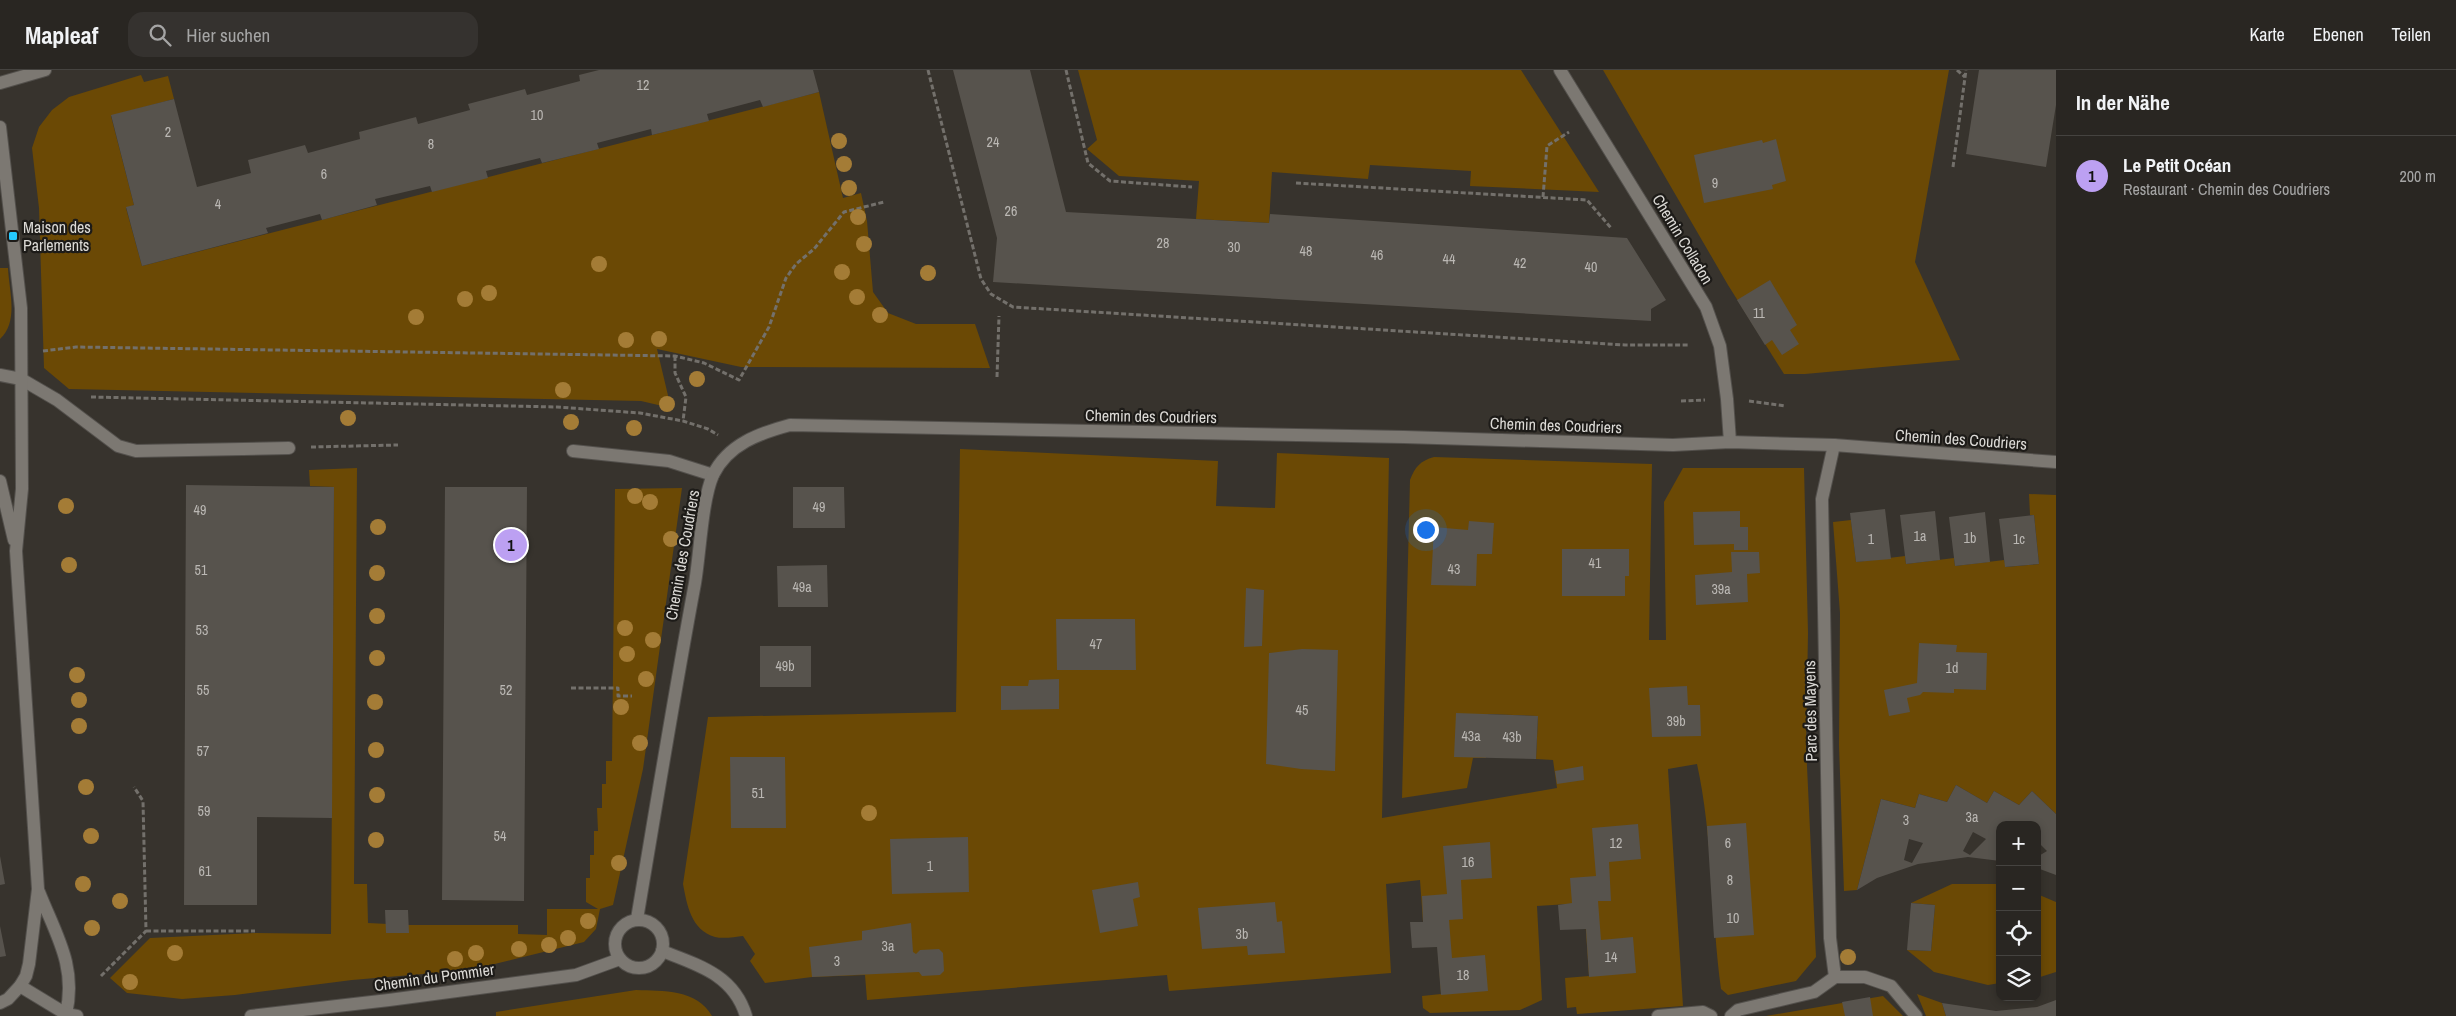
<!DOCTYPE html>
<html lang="de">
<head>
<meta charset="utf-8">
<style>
	body { margin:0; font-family:"Archivo Narrow",sans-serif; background:#35322f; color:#f1f3f6 }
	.controls { position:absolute; right:15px; bottom:15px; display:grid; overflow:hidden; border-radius:10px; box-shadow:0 2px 8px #0003 }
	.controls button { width:45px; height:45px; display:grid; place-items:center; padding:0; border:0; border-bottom:1px solid #454340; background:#292622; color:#f1f3f6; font:25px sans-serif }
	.you { position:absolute; left:1425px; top:459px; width:18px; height:18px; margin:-12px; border:4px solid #fff; border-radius:50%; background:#1a73e8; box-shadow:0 0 0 8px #1a73e833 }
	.badge { display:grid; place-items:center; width:32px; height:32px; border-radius:50%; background:#bca0f2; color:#111; font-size:16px; font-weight:700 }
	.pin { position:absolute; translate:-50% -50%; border:2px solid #fff; box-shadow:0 1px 5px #0006 }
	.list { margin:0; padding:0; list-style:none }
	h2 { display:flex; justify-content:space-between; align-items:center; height:65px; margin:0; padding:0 20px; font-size:21px }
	h2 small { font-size:16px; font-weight:400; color:#a5a5a5 }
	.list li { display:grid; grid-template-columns:32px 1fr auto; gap:15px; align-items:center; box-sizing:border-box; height:80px; padding:0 20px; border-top:1px solid #454340 }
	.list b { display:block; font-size:19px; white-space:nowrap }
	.list p { margin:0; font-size:16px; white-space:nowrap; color:#a5a5a5 }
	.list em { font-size:16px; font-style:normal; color:#a5a5a5 }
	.icon { flex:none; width:28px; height:28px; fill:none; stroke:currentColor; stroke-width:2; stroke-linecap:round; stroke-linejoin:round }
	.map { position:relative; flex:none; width:2056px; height:946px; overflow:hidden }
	header { display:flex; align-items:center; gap:30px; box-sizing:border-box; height:70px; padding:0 25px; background:#292622; border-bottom:1px solid #454340 }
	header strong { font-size:24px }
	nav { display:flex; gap:28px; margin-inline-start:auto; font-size:18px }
	.search { width:350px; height:45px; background:#35322f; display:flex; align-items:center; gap:12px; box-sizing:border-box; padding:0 18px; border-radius:15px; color:#a5a5a5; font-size:19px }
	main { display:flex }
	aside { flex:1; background:#292622 }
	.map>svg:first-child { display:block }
</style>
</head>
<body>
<header>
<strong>Mapleaf</strong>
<div class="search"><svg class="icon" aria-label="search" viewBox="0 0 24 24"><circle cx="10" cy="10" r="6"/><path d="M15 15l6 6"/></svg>Hier suchen</div>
<nav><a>Karte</a><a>Ebenen</a><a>Teilen</a></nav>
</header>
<main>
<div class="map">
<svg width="2056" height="946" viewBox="0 0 2056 946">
	<rect width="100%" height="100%" fill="#37332d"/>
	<path fill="#6b4905" d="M1078 0H1521L1599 122 1470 116 1471 101 1370 95 1368 109 1272 102 1269 153 1196 149 1199 111 1119 106 1087 79 1097 70Z
		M1603 0H1949L1915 192 1960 290 1805 304H1784L1728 215Z
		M141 5 144 12 168 6 174 29 111 46 134 135 126 138 142 196 819 22 843 128 861 123 867 151 873 222 888 243 916 254H975L990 298 741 297 657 279 671 338 641 331 69 319 44 298 39 138 32 78 39 57 52 40 69 27Z
		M0 198H8C9 221 19 251 0 269Z
		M960 379 1218 391 1216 436 1275 438 1277 383 1389 388 1382 748 1557 718 1553 690 1536 689 1538 646 1488 644 1486 688H1473L1467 718 1402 728 1410 410C1415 397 1420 391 1434 387L1652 394 1649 570H1666L1664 432 1683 398H1804L1808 563 1806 675 1816 887 1796 911 1728 925 1721 919C1711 844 1713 767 1697 694L1668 699 1683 936 1577 944 1576 937 1567 938 1565 908 1589 906 1584 833 1537 836 1542 930 1520 940 1430 943 1423 938 1422 926 1441 924 1436 851 1423 852 1420 810 1386 814 1391 903 1169 921 1167 905 867 930 865 905 812 907 765 913 750 891 755 884 743 866C735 867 723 869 715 867 691 860 687 835 683 814L708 647 956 642Z
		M357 398 354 814H367L368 853 408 855H518V864L547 865V839H598L586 832V808H590V785H594V761H598L597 738H602V714H606V691H612L615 419 682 418 643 699 613 835 600 839 596 859 584 872 470 900 352 910 235 925 182 929 127 923 110 908 150 868 255 863 331 864 334 417 310 416 309 400Z
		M2029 424 2056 425V744L2032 721 2019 735 1994 721 1987 733 1956 715 1947 732 1919 724 1915 738 1881 729 1857 820 1844 821 1839 675 1840 543 1833 452 1851 450 1856 492 1905 486 1906 494 1954 488 1955 496 2004 490 2006 497 2039 494 2034 445H2030Z
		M1952 814H2000V913L1988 915 1934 902 1907 880 1931 881 1935 835 1911 833Z
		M2037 824 2056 832V902L2037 908Z
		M636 920C663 921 697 919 712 946H496V942Z
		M1917 924 1942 933 1946 946H1926Z
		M1883 926 1903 946H1766Z"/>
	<path fill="#57534d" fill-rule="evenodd" d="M599 0H813L819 22 763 37 760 30 707 44 709 51 652 65 651 59 597 73 599 79 542 93 540 88 486 101 488 108 432 122 430 116 375 129 377 135 322 150 320 144 266 158 268 163 142 196 126 137 134 135 111 45 174 29 197 117 251 103 248 90 305 75 308 83 360 69 359 62 416 47 418 54 470 40 468 34 525 19 527 25 580 11 579 5Z
		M953 0H1030L1066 142 1269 153 1270 144 1627 168 1666 230 1651 239V251L993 212 997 168Z
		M1979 0H2056V35L2046 97 1966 84Z
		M1776 69 1786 111 1772 115 1773 119 1704 133 1694 85 1762 70 1763 73Z
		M1770 210 1797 255 1790 260 1799 274 1782 285 1772 270 1765 275 1737 230Z
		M186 415 334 417 332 748 257 747V835H184Z
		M445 417H527L524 831 442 830Z
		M793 417H844L845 458H793Z
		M1885 439 1891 489 1856 492 1850 443Z
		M1740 441V457H1748V480H1734V474L1694 475 1693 442Z
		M1935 441 1940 490 1906 494 1900 445Z
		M1985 442 1990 492 1955 496 1949 447Z
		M2034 445 2039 494 2005 497 1999 449Z
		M1469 451 1494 453 1492 484H1477L1476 516 1431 515 1434 457 1468 460Z
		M1562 479H1629V506H1625V526H1562Z
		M1731 482H1759L1760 503 1747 504 1748 532 1696 535 1695 505 1732 502Z
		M827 495 828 537H778L777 496Z
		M1246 518 1264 520 1262 576 1244 577Z
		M1056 549H1135L1136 600H1057Z
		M1919 573 1957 575 1956 582 1987 583 1986 620 1954 619V623L1923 622 1920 625 1907 628 1910 642 1889 646 1884 620 1917 613Z
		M760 576H811V617H760Z
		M1302 579 1338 580 1335 701 1301 699 1266 694 1269 583Z
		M1059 609V639L1001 640V616H1028L1029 610Z
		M1687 616 1688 635H1700L1701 666 1652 667 1649 618Z
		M1456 643 1538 646 1536 689 1454 687Z
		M730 687H785L786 758H731Z
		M1583 696 1584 710 1557 714 1555 701Z
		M1956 715 1987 733 1994 721 2019 735 2032 721 2056 744V805L2037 798V787L2047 781 2037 771V755H2000V791L1968 787 1918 794 1877 808 1857 820 1881 729 1915 738 1919 724 1947 732ZM1973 762 1986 769 1970 785 1963 781ZM1909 769 1923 773 1912 793 1904 790Z
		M1746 753 1754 865 1714 868 1707 756Z
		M1638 754 1641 789 1609 792 1611 831H1598L1601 870 1633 867 1636 903 1589 907 1586 859 1560 860 1558 835 1572 833 1570 808 1596 806 1592 758Z
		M968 767 969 822 892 824 890 769Z
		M1490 772 1492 808 1461 810 1463 849 1449 850 1452 888 1485 885 1488 921 1441 925 1437 877 1412 878 1410 852H1423L1422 826 1447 824 1443 776Z
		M0 786 5 814 0 815Z
		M1138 812 1140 827 1133 829 1138 856 1100 863 1092 820Z
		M1275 832 1277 852 1282 851 1285 883 1248 885 1247 876 1202 879 1198 838Z
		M1911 833 1935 835 1931 881 1907 880Z
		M385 840H408L409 863H386Z
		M911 853 913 882 916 884 920 880 939 879 943 883 944 901 940 905 922 906 919 902 812 907 809 877 862 870V861Z
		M0 856 6 886 0 887Z
		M1870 927 1873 946H1845L1842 932Z
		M2056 930V946H1946L1942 933 1996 941 2037 937Z"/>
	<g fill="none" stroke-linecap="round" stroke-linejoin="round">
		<defs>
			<path id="service" d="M21 309 57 330 118 376 136 381 289 378
				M573 381 669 391 713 405
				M1658 946 1703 942 1711 946"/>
			<path id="minor" d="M1560 0 1706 237 1720 276 1727 329 1730 372
				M0 13 45 0
				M0 57 21 238 22 419 16 481 38 819 29 894 26 906 20 916
				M0 305 21 309
				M0 411 14 470
				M39 822C56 865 77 896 66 944
				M662 881C698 895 734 905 746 946
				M1835 907H1865L1891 916 1916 946
				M1731 946 1738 940 1814 922 1835 907 1830 868 1822 429 1834 375"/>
			<path id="tertiary" d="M637 849C656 737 674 625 695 513 700 483 702 430 713 405 728 374 760 363 790 355L1404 367 1673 375 1730 372 1834 375 2056 392
				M615 874a24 24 0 1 1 48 0a24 24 0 1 1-48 0Z
				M0 933 8 929 20 916 66 944 77 946
				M251 946 389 930 576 905 620 889"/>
		</defs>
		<use href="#service" stroke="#53504c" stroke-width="14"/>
		<use href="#minor" stroke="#53504c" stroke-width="14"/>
		<use href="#tertiary" stroke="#53504c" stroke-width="14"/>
		<path stroke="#73706b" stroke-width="3" stroke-dasharray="5 2.5" stroke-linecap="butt" d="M928 0 981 209 991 224 1013 237 1625 275H1690
			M1066 0 1088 93 1110 111 1192 117
			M1957 0 1965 7
			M1953 97 1966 0
			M1296 113 1587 130 1611 158
			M1543 127 1547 76 1569 62
			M43 281 76 277 675 286 704 293 739 310 769 257 786 208 796 194 814 179 844 142 884 132
			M675 286V303L686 327 683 351
			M997 307 999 246
			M91 327 557 337 640 343 683 351 708 359 718 365
			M1681 331 1705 330
			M1749 331 1786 336
			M311 377 398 375
			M571 618H618V626H632
			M146 861H255
			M101 906 146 861 143 731 134 717"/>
		<use href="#service" stroke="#7c7872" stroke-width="12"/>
		<use href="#minor" stroke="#7c7872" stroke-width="12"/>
		<use href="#tertiary" stroke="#7c7872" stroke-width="12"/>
	</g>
	<g fill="#a47c36">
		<circle cx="839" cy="71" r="8"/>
		<circle cx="844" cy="94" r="8"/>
		<circle cx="849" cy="118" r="8"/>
		<circle cx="858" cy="147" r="8"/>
		<circle cx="864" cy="174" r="8"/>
		<circle cx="599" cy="194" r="8"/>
		<circle cx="842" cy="202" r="8"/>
		<circle cx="928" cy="203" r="8"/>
		<circle cx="489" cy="223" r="8"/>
		<circle cx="857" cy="227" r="8"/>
		<circle cx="465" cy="229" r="8"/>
		<circle cx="880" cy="245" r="8"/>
		<circle cx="416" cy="247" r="8"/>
		<circle cx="659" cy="269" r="8"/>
		<circle cx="626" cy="270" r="8"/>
		<circle cx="697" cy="309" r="8"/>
		<circle cx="563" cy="320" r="8"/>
		<circle cx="667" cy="334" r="8"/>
		<circle cx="348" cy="348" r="8"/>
		<circle cx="571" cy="352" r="8"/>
		<circle cx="634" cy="358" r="8"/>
		<circle cx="635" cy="426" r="8"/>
		<circle cx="650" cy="432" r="8"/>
		<circle cx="66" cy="436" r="8"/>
		<circle cx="378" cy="457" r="8"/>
		<circle cx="671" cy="469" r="8"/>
		<circle cx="69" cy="495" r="8"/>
		<circle cx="377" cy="503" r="8"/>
		<circle cx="377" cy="546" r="8"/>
		<circle cx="625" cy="558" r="8"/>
		<circle cx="653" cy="570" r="8"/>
		<circle cx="627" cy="584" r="8"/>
		<circle cx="377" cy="588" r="8"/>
		<circle cx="77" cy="605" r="8"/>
		<circle cx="646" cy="609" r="8"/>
		<circle cx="79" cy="630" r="8"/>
		<circle cx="375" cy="632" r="8"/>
		<circle cx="621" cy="637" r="8"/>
		<circle cx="79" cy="656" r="8"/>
		<circle cx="640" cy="673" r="8"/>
		<circle cx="376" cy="680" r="8"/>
		<circle cx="86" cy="717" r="8"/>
		<circle cx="377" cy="725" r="8"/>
		<circle cx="869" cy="743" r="8"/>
		<circle cx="91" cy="766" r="8"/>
		<circle cx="376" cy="770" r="8"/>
		<circle cx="619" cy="793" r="8"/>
		<circle cx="83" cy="814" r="8"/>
		<circle cx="120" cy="831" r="8"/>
		<circle cx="588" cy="851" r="8"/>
		<circle cx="92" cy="858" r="8"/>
		<circle cx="568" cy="868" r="8"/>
		<circle cx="549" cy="875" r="8"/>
		<circle cx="519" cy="879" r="8"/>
		<circle cx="175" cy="883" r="8"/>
		<circle cx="476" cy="883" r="8"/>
		<circle cx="1848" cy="887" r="8"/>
		<circle cx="455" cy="889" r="8"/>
		<circle cx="130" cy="912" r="8"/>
	</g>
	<rect fill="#25c9fe" stroke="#1d1b18" stroke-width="2" x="8" y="161" width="10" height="10" rx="2.5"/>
	<g text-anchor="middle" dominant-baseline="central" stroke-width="4.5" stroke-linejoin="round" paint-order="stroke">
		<g font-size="14" fill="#bbb8b4">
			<text x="643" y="15">12</text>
			<text x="537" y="45">10</text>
			<text x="168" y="62">2</text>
			<text x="993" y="72">24</text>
			<text x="431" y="74">8</text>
			<text x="324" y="104">6</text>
			<text x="1715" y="113">9</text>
			<text x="218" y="134">4</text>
			<text x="1011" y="141">26</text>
			<text x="1163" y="173">28</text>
			<text x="1234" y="177">30</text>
			<text x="1306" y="181">48</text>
			<text x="1377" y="185">46</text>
			<text x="1449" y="189">44</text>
			<text x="1520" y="193">42</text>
			<text x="1591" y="197">40</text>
			<text x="1759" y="243">11</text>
			<text x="819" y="437">49</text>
			<text x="200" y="440">49</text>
			<text x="1920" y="466">1a</text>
			<text x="1970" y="468">1b</text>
			<text x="1871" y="469">1</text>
			<text x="2019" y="469">1c</text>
			<text x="1595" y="493">41</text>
			<text x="1454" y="499">43</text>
			<text x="201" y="500">51</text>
			<text x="802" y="517">49a</text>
			<text x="1721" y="519">39a</text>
			<text x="202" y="560">53</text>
			<text x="1096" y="574">47</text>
			<text x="785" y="596">49b</text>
			<text x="1952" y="598">1d</text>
			<text x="203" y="620">55</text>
			<text x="506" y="620">52</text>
			<text x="1302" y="640">45</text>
			<text x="1676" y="651">39b</text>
			<text x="1471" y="666">43a</text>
			<text x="1512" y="667">43b</text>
			<text x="203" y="681">57</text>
			<text x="758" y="723">51</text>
			<text x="204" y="741">59</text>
			<text x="1972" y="747">3a</text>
			<text x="1906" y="750">3</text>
			<text x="500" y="766">54</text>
			<text x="1616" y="773">12</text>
			<text x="1728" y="773">6</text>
			<text x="1468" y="792">16</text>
			<text x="930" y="796">1</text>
			<text x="205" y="801">61</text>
			<text x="1730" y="810">8</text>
			<text x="1733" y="848">10</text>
			<text x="1242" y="864">3b</text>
			<text x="888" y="876">3a</text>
			<text x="1611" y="887">14</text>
			<text x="837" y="891">3</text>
			<text x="1463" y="905">18</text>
		</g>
		<g font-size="16" fill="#dcdad6" stroke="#1d1b18" text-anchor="start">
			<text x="23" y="157">Maison des<tspan x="23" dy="18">Parlements</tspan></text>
		</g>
		<g font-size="16" fill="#dcdad6" stroke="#1d1b18">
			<text transform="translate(1683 169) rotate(59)">Chemin Colladon</text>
			<text transform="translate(1151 346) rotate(1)">Chemin des Coudriers</text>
			<text transform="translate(1556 355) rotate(2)">Chemin des Coudriers</text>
			<text transform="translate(1961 369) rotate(4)">Chemin des Coudriers</text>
			<text transform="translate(682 485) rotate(-80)">Chemin des Coudriers</text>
			<text transform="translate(1810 641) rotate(-91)">Parc des Mayens</text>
			<text transform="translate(434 907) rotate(-8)">Chemin du Pommier</text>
		</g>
	</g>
</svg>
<div class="controls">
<button>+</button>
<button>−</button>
<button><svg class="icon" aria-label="locate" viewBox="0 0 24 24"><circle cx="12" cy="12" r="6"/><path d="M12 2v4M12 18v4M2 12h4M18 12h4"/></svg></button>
<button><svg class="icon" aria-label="layers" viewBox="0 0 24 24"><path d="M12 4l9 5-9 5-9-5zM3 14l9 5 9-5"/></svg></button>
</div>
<div class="you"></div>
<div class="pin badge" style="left:511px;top:475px">1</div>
</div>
<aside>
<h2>In der Nähe<small></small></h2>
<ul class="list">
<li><span class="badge">1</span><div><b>Le Petit Océan</b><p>Restaurant · Chemin des Coudriers</p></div><em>200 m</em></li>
</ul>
</aside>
</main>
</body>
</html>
